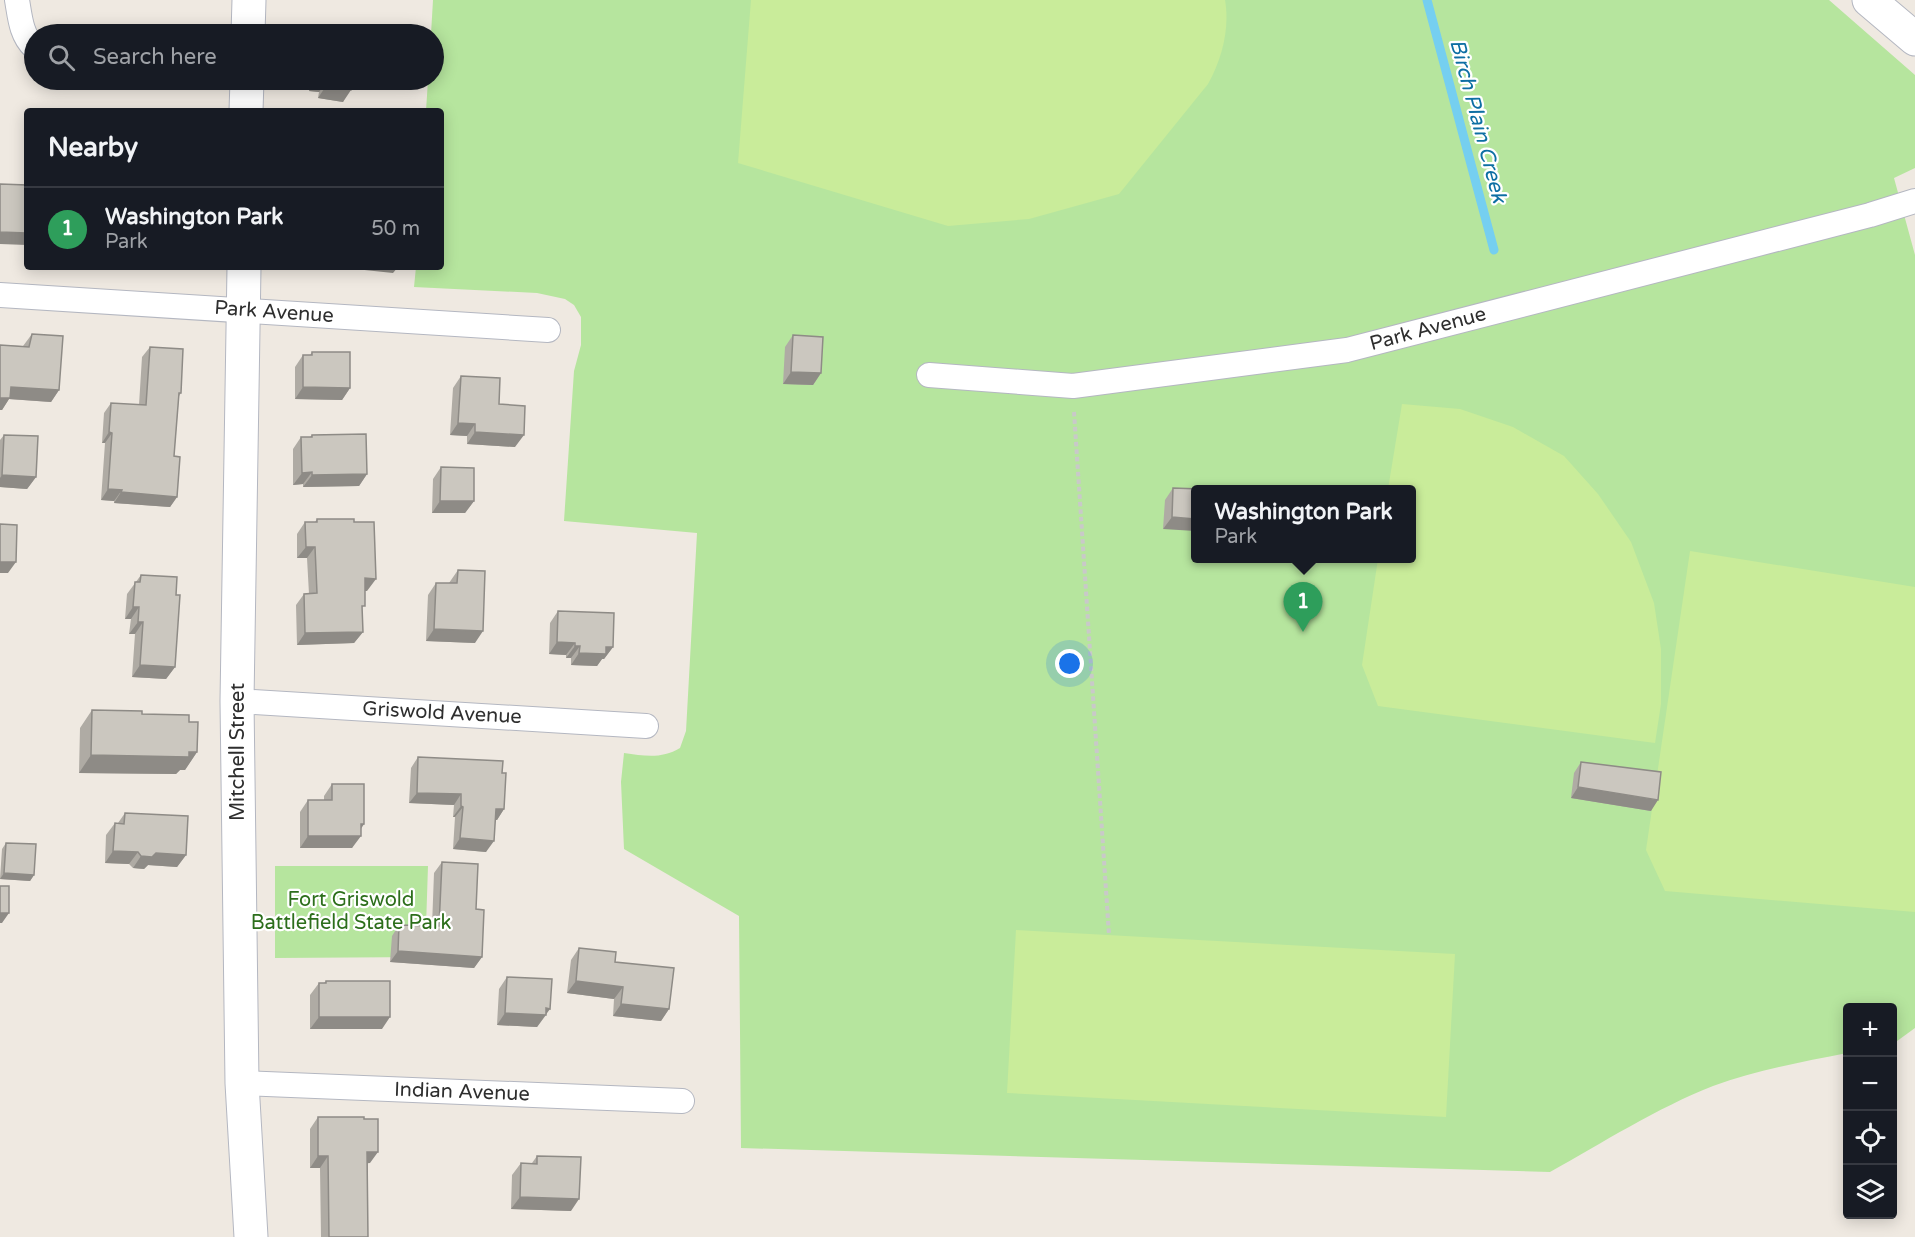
<!DOCTYPE html>
<html lang="en">
<head>
<meta charset="utf-8">
<style>
	body { margin:0; font-family:"Varela Round",sans-serif; background:#20242c; color:#f1f3f6 }
	.controls { position:absolute; right:18px; bottom:18px; display:grid; overflow:hidden; border-radius:6px; box-shadow:0 3px 15px #0003 }
	.controls button { width:54px; height:54px; display:grid; place-items:center; padding:0; border:0; border-bottom:2px solid #363941; background:#171b24; color:#f1f3f6; font:30px sans-serif }
	.you { position:absolute; left:1070px; top:664px; width:21px; height:21px; margin:-15px; border:4px solid #fff; border-radius:50%; background:#1a73e8; box-shadow:0 0 0 9px #1a73e833 }
	.badge { display:grid; place-items:center; width:39px; height:39px; border-radius:50%; background:#0f766e; color:#fff; font-size:20px; font-weight:700 }
	.pin { position:absolute; translate:-50% -50px; filter:drop-shadow(0 2px 3px #0008) }
	.pin::after { content:''; position:absolute; top:32px; width:21px; height:18px; background:inherit; clip-path:polygon(0 0,100% 0,50% 100%) }
	.popup { position:absolute; left:1191px; top:485px; width:225px; height:78px; box-sizing:border-box; display:grid; place-content:center; border-radius:6px; background:#171b24; filter:drop-shadow(0 2px 4px #0005); font-size:20px; white-space:nowrap; color:#9ea1a6 }
	.popup b { font-size:22px; color:#f1f3f6 }
	.popup::after { content:''; position:absolute; left:50%; top:100%; margin-left:-12px; border:12px solid transparent; border-top-color:#171b24 }
	.list { margin:0; padding:0; list-style:none }
	h2 { display:flex; justify-content:space-between; align-items:center; height:78px; margin:0; padding:0 24px; font-size:26px }
	h2 small { font-size:20px; font-weight:400; color:#9ea1a6 }
	.list li { display:grid; grid-template-columns:39px 1fr auto; gap:18px; align-items:center; box-sizing:border-box; height:84px; padding:0 24px; border-top:2px solid #363941 }
	.list b { display:block; font-size:22px; white-space:nowrap }
	.list p { margin:0; font-size:20px; white-space:nowrap; color:#9ea1a6 }
	.list em { font-size:20px; font-style:normal; color:#9ea1a6 }
	.icon { flex:none; width:33px; height:33px; fill:none; stroke:currentColor; stroke-width:2; stroke-linecap:round; stroke-linejoin:round }
	.map { position:relative; flex:none; width:1915px; height:1237px; overflow:hidden }
	.search { position:absolute; background:#171b24; box-shadow:0 3px 15px #0003; left:24px; top:24px; width:420px; height:66px; display:flex; align-items:center; gap:15px; box-sizing:border-box; padding:0 21px; border-radius:33px; color:#9ea1a6; font-size:22px }
	.panel { position:absolute; background:#171b24; box-shadow:0 3px 15px #0003; left:24px; top:108px; width:420px; height:162px; border-radius:6px }
	.map>svg:first-child { display:block }
</style>
</head>
<body>
<div class="map">
<svg width="1915" height="1237" viewBox="0 0 1915 1237">
	<rect width="100%" height="100%" fill="#efe9e1"/>
	<path fill="#b6e59e" fill-rule="evenodd" d="M433 0H1829L1915 75V168L1894 178 1915 255V1028L1893 1044 1892 1008H1848L1847 1053C1802 1062 1757 1070 1713 1086 1657 1108 1602 1143 1550 1172L741 1148 739 916 624 849 621 782 624 753C645 756 662 759 680 748L686 731 697 533 564 521 574 371 581 345V317L574 305 565 299 537 293 414 287 416 267H441V111H426L428 80H434V34H431ZM1195 490H1411V558H1195Z
		M275 866H428L425 957 275 958Z"/>
	<path fill="#c9ec9a" d="M751 0H1225C1230 28 1222 59 1208 84L1119 194 1029 219 948 226 738 163Z
		M1402 404 1460 409 1513 427 1564 456 1598 494 1631 542 1654 603 1661 649V704L1655 743 1378 706 1362 665 1378 559 1411 558V490L1388 489Z
		M1690 551 1915 587V912L1665 891 1646 850Z
		M1016 930 1455 954 1446 1117 1007 1093Z"/>
	<g fill="none" stroke-linecap="round" stroke-linejoin="round">
		<path stroke="#75cff0" stroke-width="9" d="M1427 0 1494 250"/>
		<defs>
			<path id="street" d="M17 0C20 17 21 35 34 47
				M0 295 548 330
				M929 375 1073 386 1347 350 1870 215 1915 201
				M237 701 646 726
				M242 1083 682 1101"/>
			<path id="secondary" d="M1869 0 1915 39
				M248 34 249 0
				M246 111 247 80
				M244 267 237 701 242 1083 251 1237"/>
		</defs>
		<use href="#street" stroke="#b4b7c1" stroke-width="26"/>
		<use href="#secondary" stroke="#b4b7c1" stroke-width="35"/>
		<path stroke="#c9c9c9" stroke-width="4" stroke-dasharray="4.5 3" stroke-linecap="butt" d="M1074 412 1109 935"/>
		<use href="#street" stroke="#fff" stroke-width="24"/>
		<use href="#secondary" stroke="#fff" stroke-width="33"/>
	</g>
	<path fill="#afaba4" d="M311 80H353L343 102 318 98 319 92 309 91Z
		M32 334 59 390 51 402 9 399 2 410H0V345L23 346Z
		M793 335 821 373 813 385 783 384 785 347Z
		M150 347 181 393 179 396 174 456 177 497 170 507 114 503V501L101 500 105 443H102L104 413 111 403 139 405 142 357Z
		M312 352 350 388 342 400 295 399V367L303 355H310Z
		M461 376 499 404 515 447 467 444V436L450 435 453 388Z
		M4 435 36 477 27 489 0 487V440Z
		M312 435 367 474 359 486 303 487V484L293 485V449L301 437H310Z
		M441 467 474 501 465 513H432L433 479Z
		M1173 488 1200 489 1163 529 1165 500Z
		M317 519 354 522 367 591H365L362 610 363 632 354 643 297 645 296 605 304 594H309L307 558H297V534L305 522H315Z
		M458 570 475 643 426 641 428 595 436 583H449Z
		M141 575 176 595 175 667 166 679 132 677 135 634H129L131 619H125L127 594Z
		M558 611 613 647 604 659H602L597 666 571 665V658H566V655L549 654 550 623Z
		M92 710 142 714 189 722 197 752 185 770H180L176 774 79 773 80 728Z
		M418 757 502 773 504 809 497 820H495L486 852 453 849 455 817H453L454 805 409 803 411 768Z
		M1581 762 1651 811 1571 798 1574 773Z
		M332 784 364 824 361 829 352 848H300V812L308 800H324V796Z
		M125 813 186 855 177 867 148 865 144 869 133 868 129 864 105 863 106 835 115 823H118Z
		M6 843 34 875 30 881 0 879 2 849Z
		M442 862 476 909 482 957 474 968 390 962 392 936 399 925 432 926 434 873Z
		M579 948 615 962 669 1009 661 1021 613 1016 614 999 567 993 571 960Z
		M507 977 546 1015 537 1027 497 1025 499 989Z
		M326 981 382 1029H310V995L319 983H324Z
		M318 1117 370 1163H368V1237H321L320 1168H310V1129Z
		M537 1156 571 1211 511 1209 512 1175 521 1163H532Z"/>
	<path fill="#8e8b86" d="M317 80H328L319 92 309 91Z
		M326 86 351 90 343 102 318 98Z
		M0 232 27 233V245L0 244Z
		M336 267H398L393 273Z
		M791 372 821 373 813 385 783 384Z
		M11 387 59 390 51 402 9 399 2 410H0V398Z
		M303 387 350 388 342 400 295 399Z
		M458 423 475 424 467 436 450 435Z
		M109 432 112 433 105 443H102Z
		M475 432 524 435 515 447 467 444Z
		M312 472 303 484 293 485 302 473Z
		M367 474 359 486 303 487 312 475Z
		M2 475 36 477 27 489 0 487V478Z
		M108 489 122 490 114 501 101 500Z
		M121 492 177 497 170 507 114 503Z
		M440 501H474L465 513H432Z
		M1172 517 1195 519V531L1163 529Z
		M306 547H315L307 558H297Z
		M0 562H16L8 573H0Z
		M365 578 376 579 367 591 357 590Z
		M133 607H139L131 619H125Z
		M138 622H143L135 634H129Z
		M434 629 483 631 475 643 426 641Z
		M363 632 354 643 297 645 305 633Z
		M557 642 575 643 566 655 549 654Z
		M575 646H580L571 658H566Z
		M606 647H613L604 659H602L597 666 571 665 579 653Z
		M140 665 175 667 166 679 132 677Z
		M197 752 185 770H180L176 774 79 773 91 755Z
		M1578 787 1658 800 1651 811 1571 798Z
		M417 793 461 794 454 805 409 803Z
		M461 806 463 807 455 817H453Z
		M496 809H504L497 820 489 819Z
		M361 824H364L355 836H361L352 848H300L308 836Z
		M460 838 494 841 486 852 453 849Z
		M113 851 138 852 129 864 105 863Z
		M156 853 186 855 177 867 148 865 144 869 133 868 141 856Z
		M4 873 34 875 30 881 0 879Z
		M0 913H9L2 923H0Z
		M398 951 482 957 474 968 390 962Z
		M576 981 623 987 614 999 567 993Z
		M621 1004 669 1009 661 1021 613 1016Z
		M546 1008 550 1009 537 1027 497 1025 505 1013Z
		M319 1017H390L382 1029H310Z
		M367 1152H378L370 1163 359 1164Z
		M318 1156H328L320 1168H310Z
		M520 1197 579 1199 571 1211 511 1209Z"/>
	<path fill="#cbc7bf" stroke="#8e8b86" stroke-width="1.5" d="M322 32 335 34H322Z
		M323 80H353L351 90 326 86 328 80Z
		M0 184 27 185V233L0 232Z
		M32 334 63 336 59 390 11 387 10 398H0V345L29 347Z
		M793 335 823 337 821 373 791 372Z
		M150 347 183 349 181 393H179L174 456 180 457 177 497 121 492 122 490 108 489 112 433 109 432 111 403 146 405Z
		M312 352H350V388L303 387V355H312Z
		M461 376 500 378 499 404 525 406 524 435 475 432V424L458 423Z
		M366 434 367 474 312 475V472L302 473 301 437H312V435Z
		M4 435 38 436 36 477 2 475Z
		M441 467 474 468V501H440Z
		M1173 488 1200 489H1195V519L1172 517Z
		M317 519H354V522H374L376 579 365 578V606H362L363 632 305 633 304 594 317 593 315 547H306L305 522H317Z
		M0 524 17 525 16 562H0Z
		M458 570 485 571 483 631 434 629 436 583H457Z
		M141 575 177 577 176 595H180L175 667 140 665 143 622H138L139 607H133L135 582H140Z
		M558 611 614 613 613 647H606V654L579 653 580 646H575V643L557 642Z
		M92 710 142 711V714L189 715V722H198L197 752H189V757L91 755Z
		M418 757 503 761 502 773H506L504 809H496L494 841 460 838 463 807 461 806V794L417 793Z
		M1581 762 1661 772 1658 800 1578 787Z
		M332 784H364V824H361V836H308V800H332Z
		M125 813 188 816 186 855 156 853 152 857 141 856 138 852 113 851 115 823 124 824Z
		M6 843 36 844 34 875 4 873Z
		M442 862 478 864 476 909 484 910 482 957 398 951 399 925 439 926Z
		M0 886H9V913H0Z
		M579 948 616 952 615 962 674 968 669 1009 621 1004 623 987 576 981Z
		M507 977 552 979 550 1009 546 1008V1015L505 1013Z
		M326 981H390V1017H319V983H326Z
		M318 1117H364V1119H378V1152H367L368 1237H329L328 1156H318Z
		M537 1156 581 1157 579 1199 520 1197 521 1163 537 1164Z"/>
	<g text-anchor="middle" dominant-baseline="central" stroke-width="4.5" stroke-linejoin="round" paint-order="stroke">
		<g font-size="20" fill="#2e2e2e" stroke="#fff">
			<text transform="translate(274 312) rotate(4)">Park Avenue</text>
			<text transform="translate(1428 329) rotate(-15)">Park Avenue</text>
			<text transform="translate(442 713) rotate(3)">Griswold Avenue</text>
			<text transform="translate(238 752) rotate(-90)">Mitchell Street</text>
			<text transform="translate(462 1092) rotate(2)">Indian Avenue</text>
		</g>
		<g font-size="20" fill="#2c6e1b" stroke="#fff">
			<text x="351" y="900">Fort Griswold<tspan x="351" dy="23">Battlefield State Park</tspan></text>
		</g>
		<g font-size="21" font-style="italic" fill="#0d6fa3" stroke="#fff">
			<text transform="translate(1478 121) rotate(75)">Birch Plain Creek</text>
		</g>
	</g>
</svg>
<div class="controls">
<button>+</button>
<button>−</button>
<button><svg class="icon" aria-label="locate" viewBox="0 0 24 24"><circle cx="12" cy="12" r="6"/><path d="M12 2v4M12 18v4M2 12h4M18 12h4"/></svg></button>
<button><svg class="icon" aria-label="layers" viewBox="0 0 24 24"><path d="M12 4l9 5-9 5-9-5zM3 14l9 5 9-5"/></svg></button>
</div>
<div class="you"></div>
<div class="pin badge" style="left:1303px;top:632px;background:#2e9e5b">1</div>
<div class="popup"><b>Washington Park</b>Park</div>
<div class="search"><svg class="icon" aria-label="search" viewBox="0 0 24 24"><circle cx="10" cy="10" r="6"/><path d="M15 15l6 6"/></svg>Search here</div>
<section class="panel">
<h2>Nearby<small></small></h2>
<ul class="list">
<li><span class="badge" style="background:#2e9e5b">1</span><div><b>Washington Park</b><p>Park</p></div><em>50 m</em></li>
</ul>
</section>
</div>
</body>
</html>
